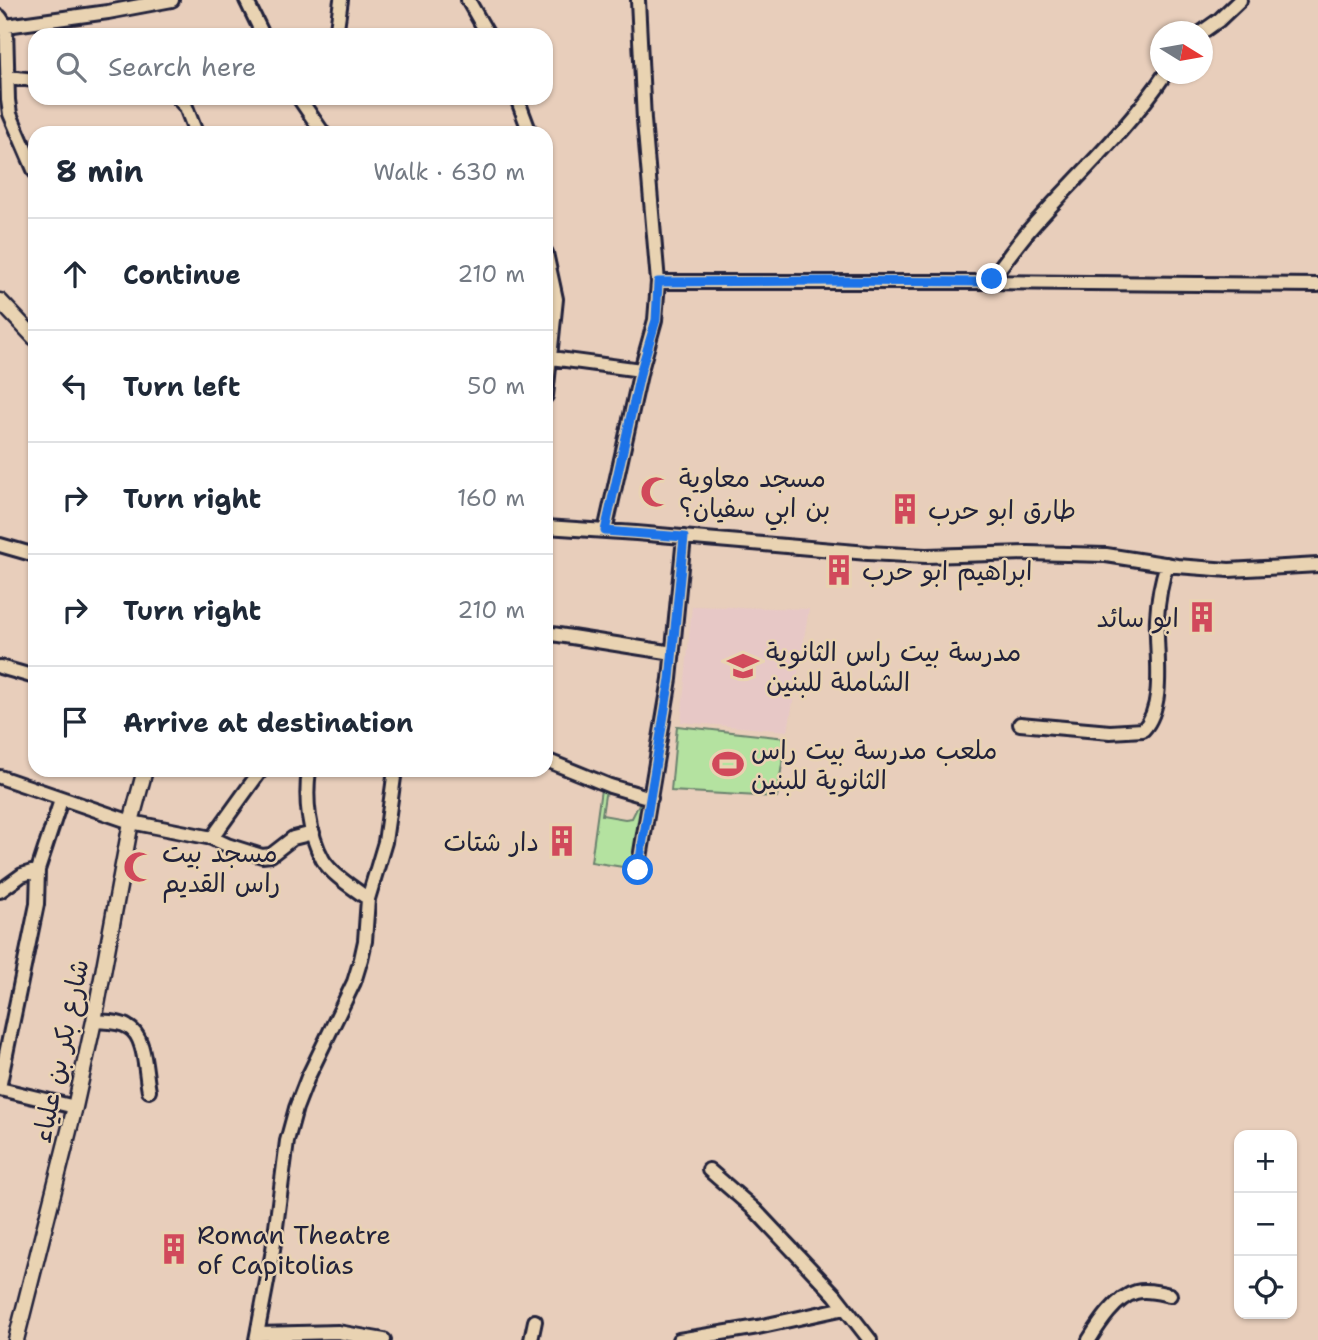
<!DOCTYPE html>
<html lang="en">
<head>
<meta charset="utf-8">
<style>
	body { margin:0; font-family:"Shantell Sans","Playpen Sans Arabic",sans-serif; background:#f6f6f7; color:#1f2937 }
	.controls { position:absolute; right:21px; bottom:21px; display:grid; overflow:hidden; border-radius:14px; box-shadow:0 2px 5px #0004 }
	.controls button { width:63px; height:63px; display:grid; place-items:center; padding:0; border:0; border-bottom:2px solid #e0e1e3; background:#fff; color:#1f2937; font:35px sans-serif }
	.compass { position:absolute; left:1150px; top:21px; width:63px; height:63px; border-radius:50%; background:#fff; box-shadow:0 2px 5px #0004; rotate:101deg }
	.stop { position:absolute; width:21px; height:21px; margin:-16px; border:5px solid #1a73e8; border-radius:50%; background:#fff }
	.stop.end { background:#1a73e8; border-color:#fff; box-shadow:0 2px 7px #0008 }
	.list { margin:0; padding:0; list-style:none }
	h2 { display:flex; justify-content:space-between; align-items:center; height:91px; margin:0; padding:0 28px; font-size:30px }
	h2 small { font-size:23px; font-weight:400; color:#747a83 }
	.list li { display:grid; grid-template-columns:46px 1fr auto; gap:21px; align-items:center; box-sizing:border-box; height:112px; padding:0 28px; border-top:2px solid #e0e1e3 }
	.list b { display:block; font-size:26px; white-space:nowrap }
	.list em { font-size:23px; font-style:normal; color:#747a83 }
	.icon { flex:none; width:38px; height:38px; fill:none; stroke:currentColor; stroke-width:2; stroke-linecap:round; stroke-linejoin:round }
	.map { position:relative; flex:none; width:1318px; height:1340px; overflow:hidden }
	.search { position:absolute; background:#fff; box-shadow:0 2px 5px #0004; left:28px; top:28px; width:525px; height:77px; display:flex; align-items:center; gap:18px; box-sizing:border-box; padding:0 24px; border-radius:21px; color:#747a83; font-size:26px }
	.panel { position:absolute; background:#fff; box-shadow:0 2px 5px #0004; left:28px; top:126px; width:525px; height:651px; border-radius:21px }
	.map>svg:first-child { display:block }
</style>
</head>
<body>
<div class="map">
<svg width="1318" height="1340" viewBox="0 0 1318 1340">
	<rect width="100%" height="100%" fill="#e8cebb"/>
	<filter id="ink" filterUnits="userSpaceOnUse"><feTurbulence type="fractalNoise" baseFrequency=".0143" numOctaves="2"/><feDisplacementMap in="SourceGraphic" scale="14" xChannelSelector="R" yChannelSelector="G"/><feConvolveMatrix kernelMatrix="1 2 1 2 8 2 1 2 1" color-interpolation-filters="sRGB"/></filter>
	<g filter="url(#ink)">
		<path fill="#e7c8c6" d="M692 606 809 609 788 731 681 722Z"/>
		<path fill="#b4e2a0" stroke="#6b826e" stroke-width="2" d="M677 726 786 738 777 797 671 791Z
			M601 789 616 791 605 795 602 815 625 819 632 818 639 804 645 805 636 869 591 862Z"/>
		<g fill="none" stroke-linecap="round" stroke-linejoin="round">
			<defs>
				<path id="minor" d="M246 0 263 35
					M468 0 488 35
					M638 0 644 120 658 282
					M0 17 6 26 8 100 10 114 35 172
					M6 26 108 12 172 0
					M1202 32 1219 20 1240 0
					M336 35 341 0
					M7 77 35 80
					M178 98 186 107 196 133
					M299 98 323 133
					M517 98 530 133
					M546 253 556 299 546 396
					M984 282 1318 285
					M551 358 641 370
					M546 527 636 533 868 553 926 556 1028 553 1106 555 1177 566 1229 570 1318 565
					M605 531 641 370 655 320 658 282H984L991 279C1005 262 1017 244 1031 228 1076 177 1127 131 1165 74
					M0 545 35 555
					M546 633 673 653
					M0 667 35 677
					M1020 724 1110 732 1143 730C1167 704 1155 651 1157 618 1158 599 1161 582 1167 564
					M546 760 610 786 651 798
					M309 770C305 799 308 833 323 860 333 876 354 888 368 899
					M0 777 131 822 212 838 227 845 262 856 271 855 293 838 313 833
					M212 838 261 770
					M638 870 670 679 684 537
					M0 891 22 875 38 870
					M94 1021C105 1022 119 1021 128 1027 146 1036 145 1073 149 1091
					M0 1083 37 904 38 870 61 800
					M0 1089 75 1107
					M709 1170 755 1210 835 1295 870 1340
					M258 1334 338 1332 384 1340
					M256 1340 273 1250 287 1141 296 1108 308 1077 354 982 361 959 365 941 368 899 385 842 395 770
					M531 1340 535 1321
					M679 1340 758 1327 845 1308
					M1089 1340C1099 1324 1116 1297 1136 1292 1147 1289 1160 1293 1170 1295"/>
				<path id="tertiary" d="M0 301 35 338
					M16 1340 75 1107 94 1021 131 822 145 770"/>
			</defs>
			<use href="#minor" stroke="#22223b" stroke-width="18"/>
			<use href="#tertiary" stroke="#22223b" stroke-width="19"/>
			<use href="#minor" stroke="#e9d3b2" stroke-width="12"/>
			<use href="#tertiary" stroke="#e9d3b2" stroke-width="14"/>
		</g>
	</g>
	<g fill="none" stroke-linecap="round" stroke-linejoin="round" filter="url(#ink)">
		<path stroke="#1a73e8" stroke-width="9" d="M638 870 670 679 684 537 605 531 641 370 656 320 658 282 827 281 984 282 992 279"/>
	</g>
	<defs>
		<symbol id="mosque-bare" viewBox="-9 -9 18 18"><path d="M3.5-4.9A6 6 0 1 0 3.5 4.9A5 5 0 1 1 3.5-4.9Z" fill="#d1495b" stroke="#e9d3b2" stroke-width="2.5" paint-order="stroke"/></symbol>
		<symbol id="building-bare" viewBox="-9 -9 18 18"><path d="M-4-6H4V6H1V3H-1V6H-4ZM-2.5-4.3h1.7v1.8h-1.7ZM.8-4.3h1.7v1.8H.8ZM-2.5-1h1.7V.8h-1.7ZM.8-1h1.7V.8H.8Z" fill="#d1495b" stroke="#e9d3b2" stroke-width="2.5" paint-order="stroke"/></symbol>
		<symbol id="school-bare" viewBox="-9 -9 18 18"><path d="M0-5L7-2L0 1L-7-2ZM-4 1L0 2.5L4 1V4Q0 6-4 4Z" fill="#d1495b" stroke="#e9d3b2" stroke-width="2.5" paint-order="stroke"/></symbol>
		<symbol id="stadium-bare" viewBox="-9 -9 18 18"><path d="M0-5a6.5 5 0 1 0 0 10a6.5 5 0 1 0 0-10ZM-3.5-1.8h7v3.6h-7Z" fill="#d1495b" stroke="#e9d3b2" stroke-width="2.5" paint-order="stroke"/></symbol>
	</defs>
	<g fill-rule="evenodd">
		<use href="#mosque-bare" x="634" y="470" width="44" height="44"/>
		<use href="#building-bare" x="883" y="487" width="44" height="44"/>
		<use href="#building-bare" x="817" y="548" width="44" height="44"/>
		<use href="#building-bare" x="1180" y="595" width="44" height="44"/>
		<use href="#school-bare" x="721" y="644" width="44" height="44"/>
		<use href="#stadium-bare" x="706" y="742" width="44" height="44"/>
		<use href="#building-bare" x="540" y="819" width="44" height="44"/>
		<use href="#mosque-bare" x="117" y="845" width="44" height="44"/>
		<use href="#building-bare" x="152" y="1227" width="44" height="44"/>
	</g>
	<g text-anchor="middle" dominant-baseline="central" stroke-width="5" stroke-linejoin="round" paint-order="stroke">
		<g font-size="26" fill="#22223b" stroke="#e9d3b2" text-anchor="start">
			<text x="679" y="477">مسجد معاوية<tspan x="679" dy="30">بن ابي سفيان؟</tspan></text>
			<text x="928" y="509">طارق ابو حرب</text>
			<text x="862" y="570">ابراهيم ابو حرب</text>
			<text x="1179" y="617" text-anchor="end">ابو سائد</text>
			<text x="766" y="651">مدرسة بيت راس الثانوية<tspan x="766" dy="30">الشاملة للبنين</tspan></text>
			<text x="751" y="749">ملعب مدرسة بيت راس<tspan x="751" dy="30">الثانوية للبنين</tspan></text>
			<text x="539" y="841" text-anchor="end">دار شتات</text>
			<text x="162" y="852">مسجد بيت<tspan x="162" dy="30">راس القديم</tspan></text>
			<text x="197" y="1234">Roman Theatre<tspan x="197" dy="30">of Capitolias</tspan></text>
		</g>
		<g font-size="26" fill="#22223b" stroke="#e9d3b2">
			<text transform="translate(60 1051) rotate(-78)">شارع بكر بن علياء</text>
		</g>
	</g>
</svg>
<div class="controls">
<button>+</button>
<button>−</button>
<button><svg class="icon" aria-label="locate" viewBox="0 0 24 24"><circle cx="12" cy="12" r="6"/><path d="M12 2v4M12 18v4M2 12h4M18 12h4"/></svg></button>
</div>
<svg class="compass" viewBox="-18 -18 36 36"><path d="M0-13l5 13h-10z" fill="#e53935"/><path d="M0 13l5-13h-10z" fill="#747a83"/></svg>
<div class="stop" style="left:638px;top:870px"></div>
<div class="stop end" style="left:992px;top:279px"></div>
<div class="search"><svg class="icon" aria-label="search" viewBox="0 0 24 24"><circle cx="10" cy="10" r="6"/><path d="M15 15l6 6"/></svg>Search here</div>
<section class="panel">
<h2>8 min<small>Walk · 630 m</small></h2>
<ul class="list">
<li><svg class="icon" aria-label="ahead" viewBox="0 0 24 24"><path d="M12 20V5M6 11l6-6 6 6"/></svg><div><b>Continue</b></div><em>210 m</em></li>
<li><svg class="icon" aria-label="left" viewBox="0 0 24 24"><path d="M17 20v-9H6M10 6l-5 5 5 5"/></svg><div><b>Turn left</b></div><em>50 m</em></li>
<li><svg class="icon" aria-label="right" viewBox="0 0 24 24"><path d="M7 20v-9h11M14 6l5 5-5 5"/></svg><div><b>Turn right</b></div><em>160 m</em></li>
<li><svg class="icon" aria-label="right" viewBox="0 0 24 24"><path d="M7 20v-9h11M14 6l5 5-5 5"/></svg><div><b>Turn right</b></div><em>210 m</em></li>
<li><svg class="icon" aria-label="arrive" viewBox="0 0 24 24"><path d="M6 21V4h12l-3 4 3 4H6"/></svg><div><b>Arrive at destination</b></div></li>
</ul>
</section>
</div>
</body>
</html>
